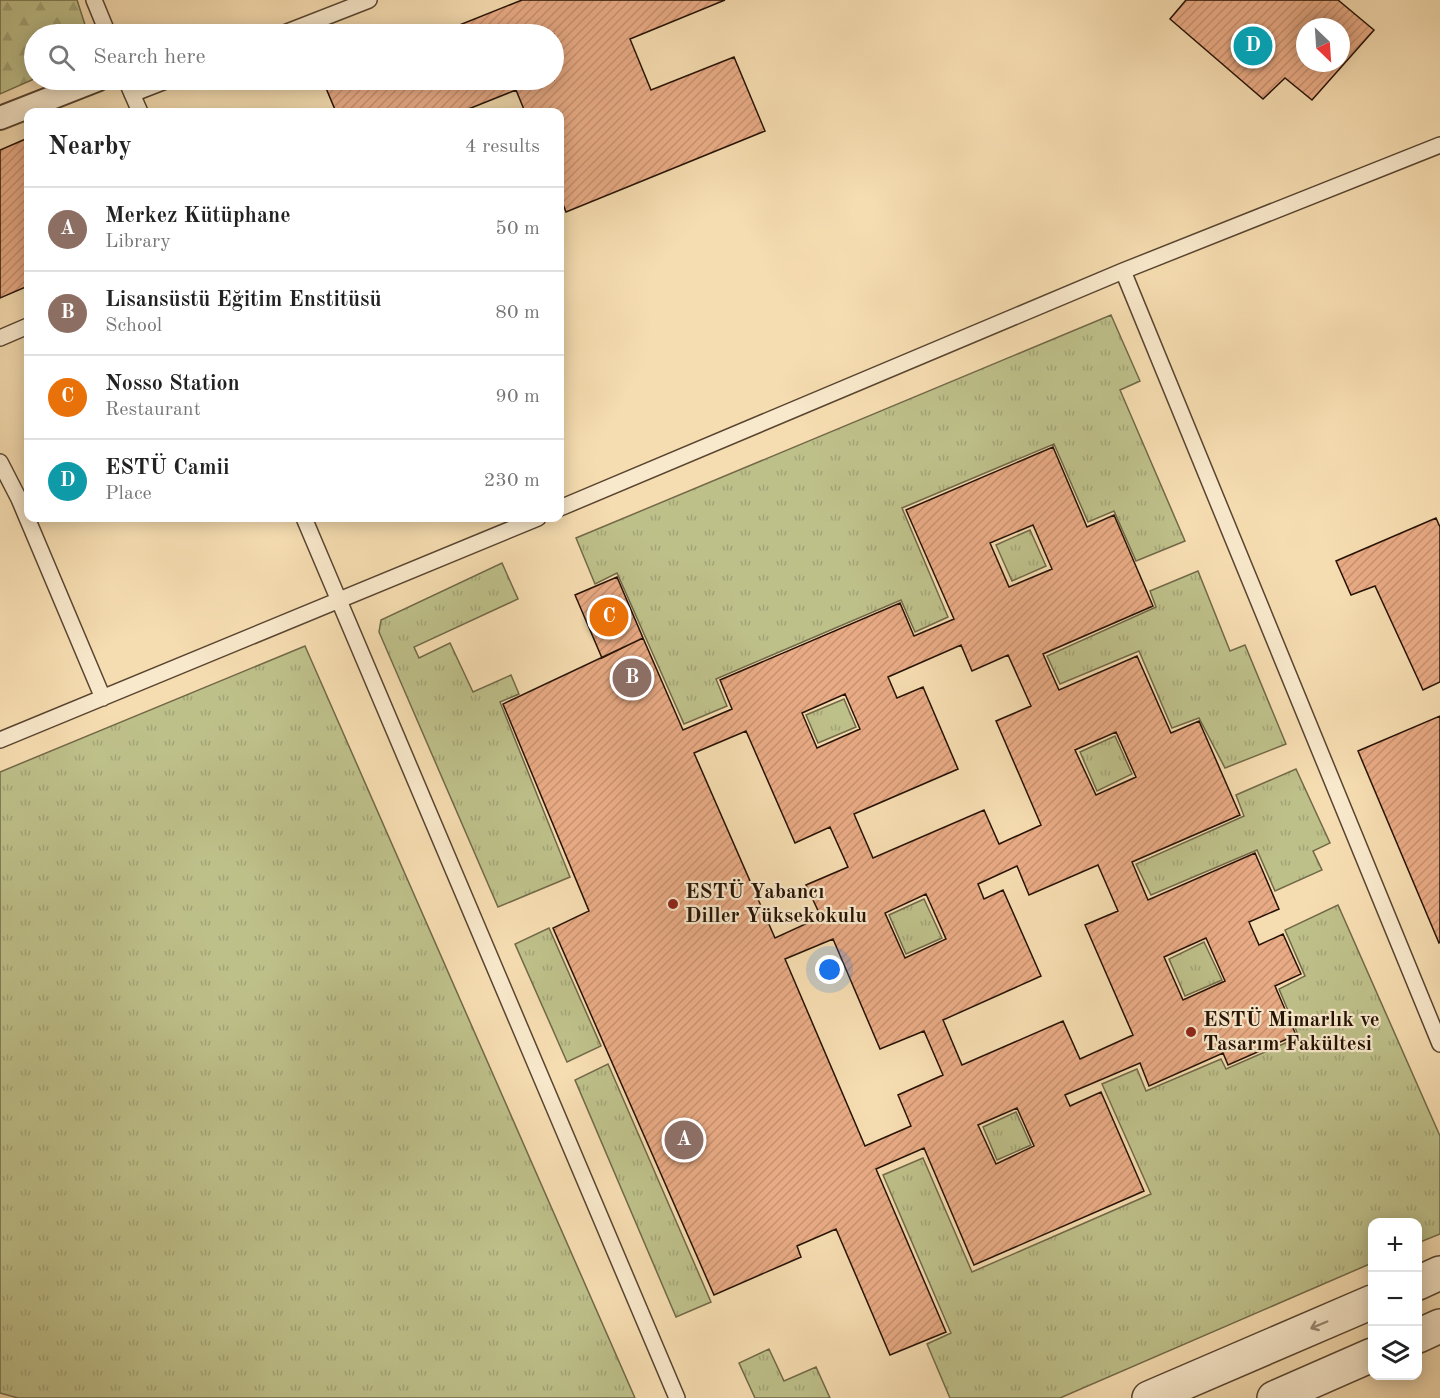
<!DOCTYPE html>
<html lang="en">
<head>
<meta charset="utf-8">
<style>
	body { margin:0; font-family:"Old Standard TT",serif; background:#f2f2f2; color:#222 }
	.controls { position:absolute; right:18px; bottom:18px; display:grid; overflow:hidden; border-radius:12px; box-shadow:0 3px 15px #0003 }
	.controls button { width:54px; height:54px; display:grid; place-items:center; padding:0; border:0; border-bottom:2px solid #e0e0e0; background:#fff; color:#222; font:30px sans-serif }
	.compass { position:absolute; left:1296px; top:18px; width:54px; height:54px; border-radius:50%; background:#fff; box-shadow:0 3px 15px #0003; rotate:155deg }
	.you { position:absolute; left:830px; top:970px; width:21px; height:21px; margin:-15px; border:4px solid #fff; border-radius:50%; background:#1a73e8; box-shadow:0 0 0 9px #1a73e833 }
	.badge { display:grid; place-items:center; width:39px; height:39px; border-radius:50%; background:#b45309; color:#fff; font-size:20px; font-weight:700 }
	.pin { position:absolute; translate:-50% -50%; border:3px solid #fff; box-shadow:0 2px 6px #0006 }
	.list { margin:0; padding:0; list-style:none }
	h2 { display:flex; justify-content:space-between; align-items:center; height:78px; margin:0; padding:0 24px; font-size:26px }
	h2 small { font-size:20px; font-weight:400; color:#767676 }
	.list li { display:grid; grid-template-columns:39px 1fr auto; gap:18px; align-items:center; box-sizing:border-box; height:84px; padding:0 24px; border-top:2px solid #e0e0e0 }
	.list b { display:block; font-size:22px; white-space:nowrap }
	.list p { margin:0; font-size:20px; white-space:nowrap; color:#767676 }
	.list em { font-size:20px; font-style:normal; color:#767676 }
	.icon { flex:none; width:33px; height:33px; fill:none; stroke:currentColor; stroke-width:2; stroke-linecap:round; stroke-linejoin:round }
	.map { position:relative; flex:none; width:1440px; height:1398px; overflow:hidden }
	.search { position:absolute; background:#fff; box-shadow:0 3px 15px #0003; left:24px; top:24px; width:540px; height:66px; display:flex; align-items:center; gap:15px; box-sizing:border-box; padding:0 21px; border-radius:33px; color:#767676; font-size:22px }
	.panel { position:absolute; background:#fff; box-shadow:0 3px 15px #0003; left:24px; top:108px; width:540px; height:414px; border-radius:12px }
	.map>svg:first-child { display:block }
</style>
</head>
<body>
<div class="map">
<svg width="1440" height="1398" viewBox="0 0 1440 1398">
	<defs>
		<pattern id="grass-tufts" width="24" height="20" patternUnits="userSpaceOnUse" patternTransform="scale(1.5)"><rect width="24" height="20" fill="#bec08a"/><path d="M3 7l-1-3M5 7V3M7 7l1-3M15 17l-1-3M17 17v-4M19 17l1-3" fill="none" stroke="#a3a476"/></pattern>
		<pattern id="forest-firs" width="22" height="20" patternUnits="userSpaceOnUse" patternTransform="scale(1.5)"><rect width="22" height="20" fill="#bec08a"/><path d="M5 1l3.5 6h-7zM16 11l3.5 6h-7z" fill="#a3a476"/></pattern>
		<pattern id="building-hatch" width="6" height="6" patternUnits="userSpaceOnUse" patternTransform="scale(1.5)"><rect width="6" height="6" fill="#e9ab85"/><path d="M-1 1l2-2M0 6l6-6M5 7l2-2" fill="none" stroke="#c89271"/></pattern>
	</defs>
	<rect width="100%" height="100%" fill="#f6ddb1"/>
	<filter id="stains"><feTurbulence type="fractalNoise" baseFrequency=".00333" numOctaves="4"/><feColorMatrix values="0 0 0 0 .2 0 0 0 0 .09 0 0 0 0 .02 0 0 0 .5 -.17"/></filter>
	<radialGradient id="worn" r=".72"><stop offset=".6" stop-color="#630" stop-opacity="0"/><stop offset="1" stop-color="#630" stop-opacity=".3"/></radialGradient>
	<path fill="url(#grass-tufts)" stroke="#726948" stroke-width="1.5" d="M1111 315 1140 381 1120 390 1185 541 1136 561 1114 511 1088 522 1054 444 902 508 948 617 915 632 901 600 716 679 727 706 684 724 617 573 595 584 576 538Z
		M1030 530 1046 566 1012 581 996 545Z
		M502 563 518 599 414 647 419 658 450 643 473 692 511 675 519 694 500 702 570 877 498 907 379 632 381 620Z
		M1198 571 1230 651 1245 645 1286 744 1225 768 1199 718 1172 728 1139 651 1060 684 1047 656 1156 607 1150 591Z
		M305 646 635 1398H18L0 1393V772Z
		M844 699 856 727 818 743 806 715Z
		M1115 736 1132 774 1097 791 1080 752Z
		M1296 769 1330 843 1313 851 1322 870 1275 891 1257 850 1151 895 1136 864 1244 816 1236 795Z
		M924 899 942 938 906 954 889 915Z
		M1338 905 1440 1136V1234L1418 1243V1222H1372V1263L1060 1398H950L927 1344 951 1333 883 1175 923 1158 972 1272 1151 1194 1102 1084 1137 1069 1146 1091 1221 1059 1226 1069 1299 1037 1279 989 1305 976 1285 930Z
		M549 928 601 1046 567 1062 515 944Z
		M1204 942 1222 980 1185 996 1169 959Z
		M608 1064 711 1302 676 1317 575 1080Z
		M1016 1112 1031 1145 997 1160 983 1127Z
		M769 1349 784 1381 816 1367 830 1398H755L739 1363Z"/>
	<path fill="url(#forest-firs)" stroke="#726948" stroke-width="1.5" d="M0 0H77L88 34H34V79L0 94Z"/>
	<path fill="url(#building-hatch)" stroke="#251205" stroke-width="1.5" fill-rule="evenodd" d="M522 0H725L630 39 651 90 734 57 765 131 566 212 560 196V112H525L516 90 461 112H336L323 81 327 80H554V34H437Z
		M1186 0H1338L1374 30 1312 100 1285 78 1263 99 1170 19ZM1305 27H1341V63H1305Z
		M28 138V286L0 298V150Z
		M1053 447 1087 527 1114 515 1153 606 1043 654 1059 690 1137 656 1171 733 1199 721 1240 815 1132 862 1148 900 1255 853 1279 909 1249 922 1259 945 1283 934 1301 974 1275 986 1296 1035 1228 1065 1223 1053 1149 1086 1140 1063 1065 1095 1070 1106 1101 1092 1144 1191 974 1265 924 1148 876 1169 946 1332 890 1355 836 1229 797 1246 801 1257 714 1295 553 928 589 911 503 704 643 638 683 730 732 709 720 680 900 603 914 636 954 619 906 510ZM1033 525 1052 569 1009 587 990 543ZM961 645 972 671 1008 655 1031 706 996 721 1041 825 999 844 984 810 873 858 854 814 958 769 923 687 897 698 888 677ZM845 694 860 729 817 748 802 713ZM746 731 795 843 830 827 848 867 806 885 821 917 775 938 694 753ZM1116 732 1136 777 1096 795 1075 750ZM1098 865 1118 911 1085 925 1133 1035 1080 1059 1063 1021 962 1065 943 1020 1041 976 1003 890 984 899 978 884 1017 866 1029 895ZM926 894 946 939 905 958 885 913ZM1206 938 1225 981 1183 1000 1164 957ZM833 939 880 1049 924 1031 943 1075 898 1095 911 1126 865 1146 785 959ZM1017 1108 1034 1146 996 1164 978 1125Z
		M1436 518 1440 527V682L1423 690 1375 586 1351 595 1336 561Z
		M617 577 643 638 602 658 575 595Z
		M1440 716V942L1439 943 1358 751Z"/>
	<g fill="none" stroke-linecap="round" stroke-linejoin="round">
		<defs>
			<path id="service" d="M94 0 108 34
				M282 34 369 0
				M126 80 140 112
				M132 94 168 80
				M1123 271 1440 1044
				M0 338 28 326
				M0 462 19 499 103 698
				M560 508 1123 271 1440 145
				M304 518 677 1398
				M0 740 538 518"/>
			<path id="pedestrian" d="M0 118 97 80"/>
			<path id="tertiary" d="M1418 1283 1440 1273
				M1418 1336 1440 1326
				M1149 1398 1372 1302
				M1274 1398 1372 1355"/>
		</defs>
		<use href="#service" stroke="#594530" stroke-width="18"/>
		<use href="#pedestrian" stroke="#594530" stroke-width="26"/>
		<use href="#tertiary" stroke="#594530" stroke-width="36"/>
		<use href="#service" stroke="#f9e9cc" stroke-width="15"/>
		<use href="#pedestrian" stroke="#f9e9cc" stroke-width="22"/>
		<use href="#tertiary" stroke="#f9e9cc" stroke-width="33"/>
	</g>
	<defs><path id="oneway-shaft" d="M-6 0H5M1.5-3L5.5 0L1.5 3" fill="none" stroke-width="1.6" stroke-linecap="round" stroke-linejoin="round" transform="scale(1.5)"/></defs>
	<use stroke="#9a8872" href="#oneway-shaft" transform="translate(1319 1325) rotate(157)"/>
	<g fill="#8f2418" stroke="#f9e9cc" stroke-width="2">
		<circle cx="673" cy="904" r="6"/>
		<circle cx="1191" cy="1032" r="6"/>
	</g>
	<g text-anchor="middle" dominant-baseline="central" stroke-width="4.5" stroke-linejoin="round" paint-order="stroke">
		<g font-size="21" font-weight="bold" fill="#251205" stroke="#f9e9cc" text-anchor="start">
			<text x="685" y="892">ESTÜ Yabancı<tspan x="685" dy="24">Diller Yüksekokulu</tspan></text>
			<text x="1203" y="1020">ESTÜ Mimarlık ve<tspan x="1203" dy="24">Tasarım Fakültesi</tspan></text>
		</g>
	</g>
	<rect width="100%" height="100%" filter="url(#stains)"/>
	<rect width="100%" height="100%" fill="url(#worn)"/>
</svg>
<div class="controls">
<button>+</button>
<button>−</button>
<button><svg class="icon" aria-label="layers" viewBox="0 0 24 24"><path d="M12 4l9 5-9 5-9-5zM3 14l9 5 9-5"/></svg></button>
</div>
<svg class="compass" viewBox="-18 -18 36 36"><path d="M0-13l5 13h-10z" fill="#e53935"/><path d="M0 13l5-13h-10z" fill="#767676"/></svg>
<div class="you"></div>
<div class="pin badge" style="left:684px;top:1140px;background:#8d6e63">A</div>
<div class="pin badge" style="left:632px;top:678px;background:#8d6e63">B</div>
<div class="pin badge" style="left:609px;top:617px;background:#e8710a">C</div>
<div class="pin badge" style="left:1253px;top:46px;background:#0f9aa8">D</div>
<div class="search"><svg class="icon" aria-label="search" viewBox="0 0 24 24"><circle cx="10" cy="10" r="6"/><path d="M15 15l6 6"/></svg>Search here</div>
<section class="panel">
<h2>Nearby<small>4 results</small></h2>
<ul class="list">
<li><span class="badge" style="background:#8d6e63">A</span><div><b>Merkez Kütüphane</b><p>Library</p></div><em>50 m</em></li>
<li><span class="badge" style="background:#8d6e63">B</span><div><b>Lisansüstü Eğitim Enstitüsü</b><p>School</p></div><em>80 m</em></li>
<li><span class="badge" style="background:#e8710a">C</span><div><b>Nosso Station</b><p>Restaurant</p></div><em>90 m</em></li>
<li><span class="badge" style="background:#0f9aa8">D</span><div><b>ESTÜ Camii</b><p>Place</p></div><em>230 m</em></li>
</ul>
</section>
</div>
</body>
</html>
